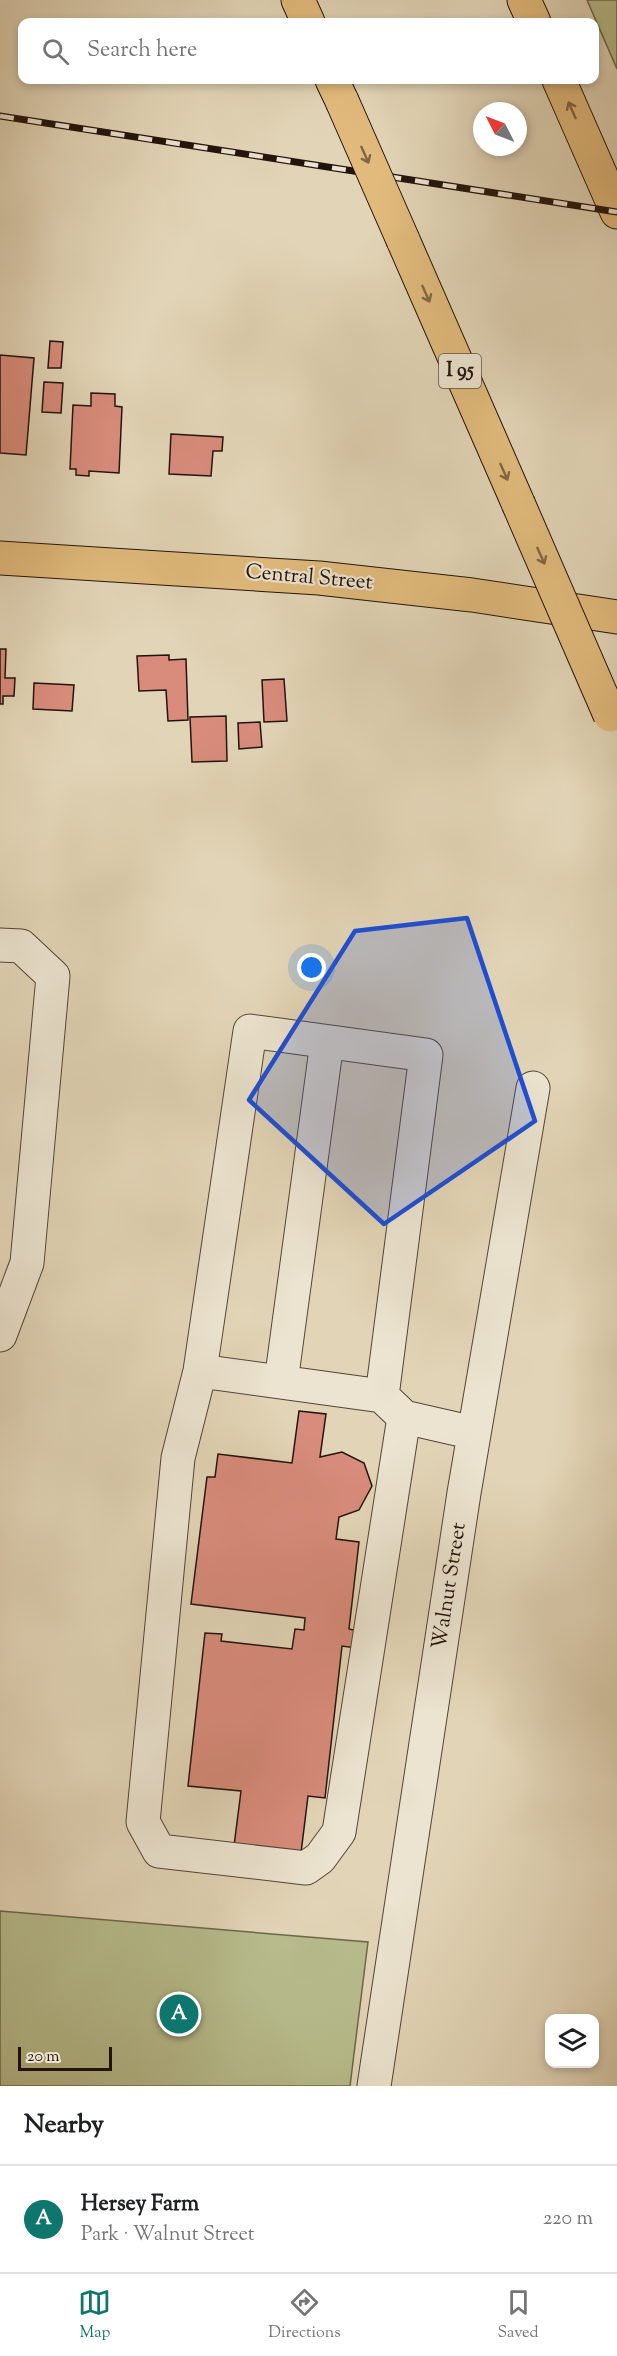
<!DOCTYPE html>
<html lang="en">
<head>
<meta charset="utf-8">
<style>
	body { margin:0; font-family:"Sorts Mill Goudy",serif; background:#f2f2f2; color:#202124 }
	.controls { position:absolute; right:18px; bottom:18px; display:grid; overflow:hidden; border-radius:12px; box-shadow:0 3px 9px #0003 }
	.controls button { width:54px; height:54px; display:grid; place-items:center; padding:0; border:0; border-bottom:2px solid #e0e0e0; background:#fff; color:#202124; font:30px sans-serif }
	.compass { position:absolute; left:473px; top:102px; width:54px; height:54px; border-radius:50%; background:#fff; box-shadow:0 3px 9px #0003; rotate:312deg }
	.scale { position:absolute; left:18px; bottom:15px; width:94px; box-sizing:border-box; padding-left:6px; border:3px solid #22130c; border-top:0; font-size:16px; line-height:21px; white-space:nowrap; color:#22130c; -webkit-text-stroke:4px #ece4d0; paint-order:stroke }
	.you { position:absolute; left:312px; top:968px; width:21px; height:21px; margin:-15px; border:4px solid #fff; border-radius:50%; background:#1a73e8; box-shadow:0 0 0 9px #1a73e833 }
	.badge { display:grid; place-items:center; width:39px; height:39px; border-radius:50%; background:#0f766e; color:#fff; font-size:20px; font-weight:700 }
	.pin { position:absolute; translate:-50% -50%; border:3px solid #fff; box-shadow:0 2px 6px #0006 }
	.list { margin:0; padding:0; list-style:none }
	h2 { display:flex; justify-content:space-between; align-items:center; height:78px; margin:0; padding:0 24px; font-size:26px }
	h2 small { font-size:20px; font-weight:400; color:#757577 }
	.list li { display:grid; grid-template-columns:39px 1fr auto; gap:18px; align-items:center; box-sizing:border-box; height:108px; padding:0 24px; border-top:2px solid #e0e0e0 }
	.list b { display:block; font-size:22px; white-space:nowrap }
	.list p { margin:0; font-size:20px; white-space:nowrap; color:#757577 }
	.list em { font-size:20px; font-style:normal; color:#757577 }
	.icon { flex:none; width:33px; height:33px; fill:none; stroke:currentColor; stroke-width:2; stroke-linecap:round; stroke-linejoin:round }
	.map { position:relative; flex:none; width:617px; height:2086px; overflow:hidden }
	.search { position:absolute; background:#fff; box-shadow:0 3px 9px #0003; left:18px; right:18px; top:18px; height:66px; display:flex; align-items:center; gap:15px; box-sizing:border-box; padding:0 21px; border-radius:12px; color:#757577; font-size:22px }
	.sheet { height:186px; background:#fff }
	nav { display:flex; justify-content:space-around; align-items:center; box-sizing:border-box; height:84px; border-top:2px solid #e0e0e0; background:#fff; font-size:16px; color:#757577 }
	nav a { display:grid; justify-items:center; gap:3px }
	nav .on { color:#0f766e }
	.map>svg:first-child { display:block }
</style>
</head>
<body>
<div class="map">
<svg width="617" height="2086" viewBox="0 0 617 2086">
	<rect width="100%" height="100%" fill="#e2d5b7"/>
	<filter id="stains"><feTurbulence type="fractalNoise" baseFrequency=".00333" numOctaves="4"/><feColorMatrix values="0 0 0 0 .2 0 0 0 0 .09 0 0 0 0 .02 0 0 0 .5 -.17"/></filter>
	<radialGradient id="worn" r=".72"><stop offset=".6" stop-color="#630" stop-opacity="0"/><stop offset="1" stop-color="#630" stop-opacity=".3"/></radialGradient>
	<path fill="#b7bc8c" stroke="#6c684c" stroke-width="1.5" d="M587 0H617V69Z
		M0 1911 368 1942 350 2086H0Z"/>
	<path fill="#d98c7c" stroke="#22130c" stroke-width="1.5" d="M50 341 63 342 61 368H48Z
		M0 355 34 358 26 455 0 453Z
		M44 382 63 383 61 413 42 412Z
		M91 393 115 394V406L122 407 119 473 89 471V476L76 475V469H70L73 405 91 406Z
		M171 434 223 437 222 451H213L211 476 169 474Z
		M0 649H6L5 678H15L14 696H3V704H0Z
		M169 655V660L186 659 188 720 168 721 166 690 139 691 137 656Z
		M284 679 287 721 264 722 262 680Z
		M34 683 74 685 72 711 33 709Z
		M226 716 227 761 192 762 190 717Z
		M260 722 262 747 239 749 238 723Z
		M299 1411 326 1414 320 1457 342 1452 364 1463 372 1486 359 1510 339 1517 336 1539 359 1542 349 1629 358 1631 356 1648 342 1646 325 1798 308 1796 301 1853 234 1846 241 1791 188 1786 205 1633 222 1634 221 1641 292 1649 295 1629 304 1630 305 1618 191 1604 207 1477H215L218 1454 292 1463Z"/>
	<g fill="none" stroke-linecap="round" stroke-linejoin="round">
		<defs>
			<path id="minor" d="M0 945 21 946 53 976 27 1263 0 1335
				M200 1371 178 1458 143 1822 159 1851 306 1868 320 1858 339 1832 404 1417
				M281 1382 327 1042
				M382 1396 426 1055 250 1031 200 1371 382 1396 404 1417 474 1433
				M374 2086 464 1493 533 1088"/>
			<path id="major" d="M0 558 319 578 472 595 617 617"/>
			<path id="highway" d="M298 0 308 22
				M524 0 534 22
				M332 80 342 101
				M559 80 617 212
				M403 240 518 503"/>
		</defs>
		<use href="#minor" stroke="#524437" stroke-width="35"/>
		<use href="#major" stroke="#22130c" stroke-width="35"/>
		<use href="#highway" stroke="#22130c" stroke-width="35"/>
		<use href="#minor" stroke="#ece4d0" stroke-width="33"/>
		<use href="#major" stroke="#e1ba7c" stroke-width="33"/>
		<use href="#highway" stroke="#e1ba7c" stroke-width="33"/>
		<defs>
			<path id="rail" d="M0 116 617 212"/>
		</defs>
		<use href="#rail" stroke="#22130c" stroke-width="7"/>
		<use href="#rail" stroke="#ece4d0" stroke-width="4.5" stroke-dasharray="14" stroke-linecap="butt"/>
		<defs>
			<path id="highway-bridge" d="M342 101 403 240
				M518 503 610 715"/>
		</defs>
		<use href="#highway-bridge" stroke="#22130c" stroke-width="35" stroke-linecap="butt"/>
		<use href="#highway-bridge" stroke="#e1ba7c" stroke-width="33"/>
	</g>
	<defs><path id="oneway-shaft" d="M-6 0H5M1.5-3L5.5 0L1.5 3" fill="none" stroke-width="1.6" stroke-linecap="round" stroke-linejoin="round" transform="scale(1.5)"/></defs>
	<g stroke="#826644">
		<use href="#oneway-shaft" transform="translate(572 110) rotate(-114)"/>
		<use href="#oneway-shaft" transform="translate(365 155) rotate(66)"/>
		<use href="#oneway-shaft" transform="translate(426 294) rotate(66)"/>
		<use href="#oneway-shaft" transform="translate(504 472) rotate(66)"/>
		<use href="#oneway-shaft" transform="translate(541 556) rotate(66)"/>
	</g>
	<path fill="#1d4ed8" fill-opacity="0.2" stroke="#1d4ed8" stroke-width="4.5" stroke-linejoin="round" d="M467 918 535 1121 384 1224 249 1100 355 931Z"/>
	<g text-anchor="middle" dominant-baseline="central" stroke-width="4.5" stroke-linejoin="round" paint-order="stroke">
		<rect fill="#ece4d0" stroke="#5f5247" stroke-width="1.5" x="439" y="354" width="42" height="34" rx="4.5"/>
		<g font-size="20" font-weight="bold" fill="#22130c">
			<text x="460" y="371">I 95</text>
		</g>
		<g font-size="21" fill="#22130c" stroke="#ece4d0">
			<text transform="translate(309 578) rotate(5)">Central Street</text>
			<text transform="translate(450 1586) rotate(-81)">Walnut Street</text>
		</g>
	</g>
	<rect width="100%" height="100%" filter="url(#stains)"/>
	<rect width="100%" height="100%" fill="url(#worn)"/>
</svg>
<div class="controls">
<button><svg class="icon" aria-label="layers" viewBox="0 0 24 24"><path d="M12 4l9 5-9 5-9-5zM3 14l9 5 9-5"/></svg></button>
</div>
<svg class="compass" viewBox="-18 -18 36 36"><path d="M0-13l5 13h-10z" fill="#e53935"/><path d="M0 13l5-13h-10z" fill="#757577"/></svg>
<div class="scale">20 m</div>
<div class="you"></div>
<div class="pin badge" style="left:179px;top:2014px">A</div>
<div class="search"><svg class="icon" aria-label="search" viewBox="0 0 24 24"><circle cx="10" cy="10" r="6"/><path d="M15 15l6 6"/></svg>Search here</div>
</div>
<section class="sheet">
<h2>Nearby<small></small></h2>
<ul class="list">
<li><span class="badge">A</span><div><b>Hersey Farm</b><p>Park · Walnut Street</p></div><em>220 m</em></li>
</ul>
</section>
<nav>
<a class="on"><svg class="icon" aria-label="map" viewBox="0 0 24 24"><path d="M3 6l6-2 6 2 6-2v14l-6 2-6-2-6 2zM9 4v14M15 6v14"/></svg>Map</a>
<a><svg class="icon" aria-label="directions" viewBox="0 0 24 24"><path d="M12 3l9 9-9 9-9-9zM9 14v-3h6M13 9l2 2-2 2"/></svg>Directions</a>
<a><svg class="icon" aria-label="saved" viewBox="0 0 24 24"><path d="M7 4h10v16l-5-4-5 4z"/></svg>Saved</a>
</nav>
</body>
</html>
